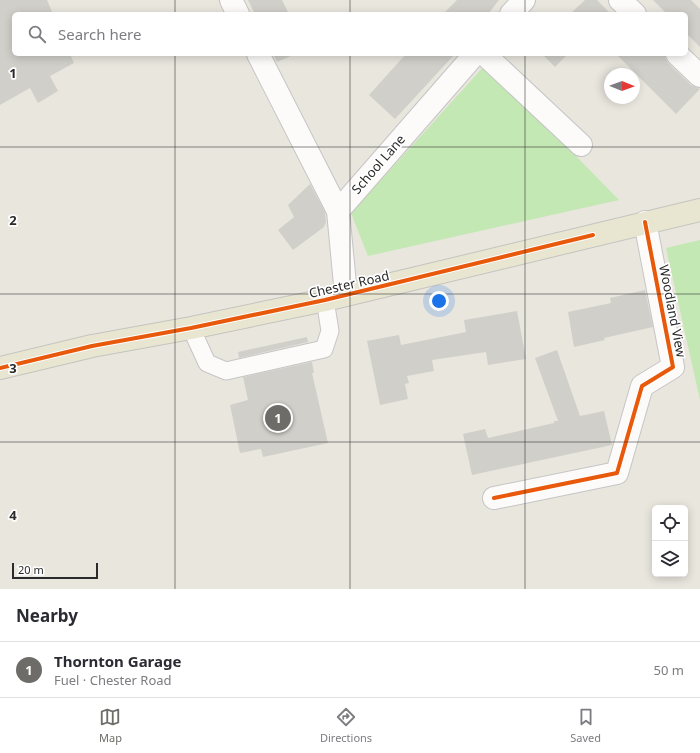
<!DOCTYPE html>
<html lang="en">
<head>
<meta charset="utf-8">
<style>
	body { margin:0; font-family:"Noto Sans",sans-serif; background:#f7f7f7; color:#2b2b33 }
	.controls { position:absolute; right:12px; bottom:12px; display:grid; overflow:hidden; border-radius:6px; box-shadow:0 2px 10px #0003 }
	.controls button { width:36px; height:36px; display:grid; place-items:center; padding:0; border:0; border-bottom:1px solid #e1e1e2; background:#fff; color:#2b2b33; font:20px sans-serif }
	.compass { position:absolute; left:604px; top:68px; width:36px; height:36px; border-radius:50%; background:#fff; box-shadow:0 2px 10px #0003; rotate:91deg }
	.scale { position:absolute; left:12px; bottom:10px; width:86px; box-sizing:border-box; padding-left:4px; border:2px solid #2a2a2a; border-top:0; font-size:11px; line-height:14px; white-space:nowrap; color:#2a2a2a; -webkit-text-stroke:3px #fff; paint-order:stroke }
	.you { position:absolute; left:439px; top:301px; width:14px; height:14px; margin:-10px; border:3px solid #fff; border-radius:50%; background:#1a73e8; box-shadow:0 0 0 6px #1a73e833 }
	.badge { display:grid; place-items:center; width:26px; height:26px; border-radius:50%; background:#6d6c69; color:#fff; font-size:13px; font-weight:700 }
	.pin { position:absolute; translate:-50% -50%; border:2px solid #fff; box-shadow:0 1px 4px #0006 }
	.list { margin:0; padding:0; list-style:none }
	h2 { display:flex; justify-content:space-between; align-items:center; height:52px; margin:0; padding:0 16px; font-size:17px }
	h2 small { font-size:13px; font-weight:400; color:#7c7c81 }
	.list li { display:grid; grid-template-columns:26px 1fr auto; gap:12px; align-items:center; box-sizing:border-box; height:56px; padding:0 16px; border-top:1px solid #e1e1e2 }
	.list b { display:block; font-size:15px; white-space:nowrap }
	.list p { margin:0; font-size:13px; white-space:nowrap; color:#7c7c81 }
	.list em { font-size:13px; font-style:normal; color:#7c7c81 }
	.icon { flex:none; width:22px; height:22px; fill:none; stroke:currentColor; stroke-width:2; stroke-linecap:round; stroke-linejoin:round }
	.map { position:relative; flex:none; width:700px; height:589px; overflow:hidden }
	.search { position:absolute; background:#fff; box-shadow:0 2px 10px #0003; left:12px; right:12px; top:12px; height:44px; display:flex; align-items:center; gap:10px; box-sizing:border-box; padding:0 14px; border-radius:6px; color:#7c7c81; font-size:15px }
	.sheet { height:108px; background:#fff }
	nav { display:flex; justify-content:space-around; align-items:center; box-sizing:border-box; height:56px; border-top:1px solid #e1e1e2; background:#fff; font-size:11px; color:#7c7c81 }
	nav a { display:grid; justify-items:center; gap:2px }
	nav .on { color:#6d6c69 }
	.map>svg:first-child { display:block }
</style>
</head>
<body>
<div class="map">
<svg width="700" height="589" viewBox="0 0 700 589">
	<rect width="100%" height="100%" fill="#e9e6de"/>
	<path fill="#c3e8b4" d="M486 64 619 200 368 256 351 213Z
		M700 240V400L666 248Z"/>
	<path fill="#d1cfc9" d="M0 0H47L53 14H14V54H70L74 63 50 76 58 91 38 103 30 88 0 105Z
		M248 0H282L289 14H255Z
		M457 0H499L488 14H443Z
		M585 0H597L610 13 570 14Z
		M653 0H691L700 9V47L686 33V14H667Z
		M273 54H295L277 62Z
		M406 54H455L395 119 369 95Z
		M542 54H568L555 67Z
		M616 54H665V58L668 63 691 85 700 89 676 114Z
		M310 184 325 212 326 222 324 227 293 250 278 230 294 217 288 205Z
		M645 290 653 327 604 338 605 340 574 347 568 312 611 303 610 298Z
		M517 311 526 359 488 365 486 352 432 360 434 371 407 376 409 383 405 384 408 399 380 405 367 341 399 335 401 345 466 332 464 320Z
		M307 337 308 342 239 358 238 352Z
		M557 350 580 416 604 411 612 445 472 475 463 434 485 429 488 438 554 423V421H558L535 358Z
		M312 362 314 373H312L328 443 263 457 261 449 240 453 230 405 248 400 243 377Z"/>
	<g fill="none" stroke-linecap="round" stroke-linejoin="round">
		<defs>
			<path id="lane" d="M191 328 207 363 226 371 324 349 330 331 325 300"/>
			<path id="street" d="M231 0 238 14
				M620 0 635 14
				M511 14 524 0
				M258 54 338 211
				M484 54 581 145
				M677 54 700 76
				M346 295 338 211 475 54
				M494 498 617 473 642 386 673 367 645 222"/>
			<path id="primary" d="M0 368 92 346 191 328 325 300 700 210"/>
		</defs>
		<use href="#lane" stroke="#c6c5c5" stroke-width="19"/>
		<use href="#street" stroke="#c6c5c5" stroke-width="24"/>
		<use href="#primary" stroke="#c4c4c0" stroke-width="24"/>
		<use href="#lane" stroke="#fcfbfa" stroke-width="17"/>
		<use href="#street" stroke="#fcfbfa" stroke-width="22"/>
		<use href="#primary" stroke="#e8e5d1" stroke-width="22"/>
		<defs>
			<path id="cycleway" d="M0 368 92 346 191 328 325 300 593 235
				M494 498 617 473 642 386 673 367 645 222"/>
		</defs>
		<use href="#cycleway" stroke="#fff" stroke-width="6"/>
		<use href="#cycleway" stroke="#e8590c" stroke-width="4"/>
	</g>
	<path fill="none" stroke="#2a2a2a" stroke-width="1" stroke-opacity="0.55" d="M175 0V14M350 0V14M525 0V14M175 54V589M350 54V589M525 54V589M0 147H700M0 294H700M0 442H700"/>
	<g text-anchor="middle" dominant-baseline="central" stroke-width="3.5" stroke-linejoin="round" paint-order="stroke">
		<g font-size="13" fill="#2a2a2a" stroke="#fff">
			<text transform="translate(378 164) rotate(-49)">School Lane</text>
			<text transform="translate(349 284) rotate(-13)">Chester Road</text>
			<text transform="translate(673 311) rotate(79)">Woodland View</text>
		</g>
	</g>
	<g font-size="13" text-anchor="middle" font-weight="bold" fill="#2a2a2a" stroke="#fff" stroke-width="3.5" stroke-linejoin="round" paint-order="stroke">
		<text x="13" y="78">1</text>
		<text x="13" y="225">2</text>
		<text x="13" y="373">3</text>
		<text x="13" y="520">4</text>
	</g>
</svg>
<div class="controls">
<button><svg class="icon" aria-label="locate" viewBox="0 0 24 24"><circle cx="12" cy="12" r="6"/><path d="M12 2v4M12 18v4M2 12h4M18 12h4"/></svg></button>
<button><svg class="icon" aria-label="layers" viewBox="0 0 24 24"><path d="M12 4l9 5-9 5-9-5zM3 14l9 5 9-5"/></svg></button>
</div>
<svg class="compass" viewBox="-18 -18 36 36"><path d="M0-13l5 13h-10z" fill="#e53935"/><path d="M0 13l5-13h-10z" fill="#7c7c81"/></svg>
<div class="scale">20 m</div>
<div class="you"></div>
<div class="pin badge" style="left:278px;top:418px">1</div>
<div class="search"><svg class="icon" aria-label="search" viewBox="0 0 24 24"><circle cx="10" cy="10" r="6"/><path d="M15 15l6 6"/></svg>Search here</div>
</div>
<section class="sheet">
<h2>Nearby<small></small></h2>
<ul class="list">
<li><span class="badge">1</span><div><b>Thornton Garage</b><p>Fuel · Chester Road</p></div><em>50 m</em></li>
</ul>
</section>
<nav>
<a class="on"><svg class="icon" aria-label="map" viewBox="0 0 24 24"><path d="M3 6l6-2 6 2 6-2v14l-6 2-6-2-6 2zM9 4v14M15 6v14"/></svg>Map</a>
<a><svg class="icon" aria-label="directions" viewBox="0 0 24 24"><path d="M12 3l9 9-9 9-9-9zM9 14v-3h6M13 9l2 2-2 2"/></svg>Directions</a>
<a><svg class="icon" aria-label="saved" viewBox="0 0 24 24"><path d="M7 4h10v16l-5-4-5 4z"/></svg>Saved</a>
</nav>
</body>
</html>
